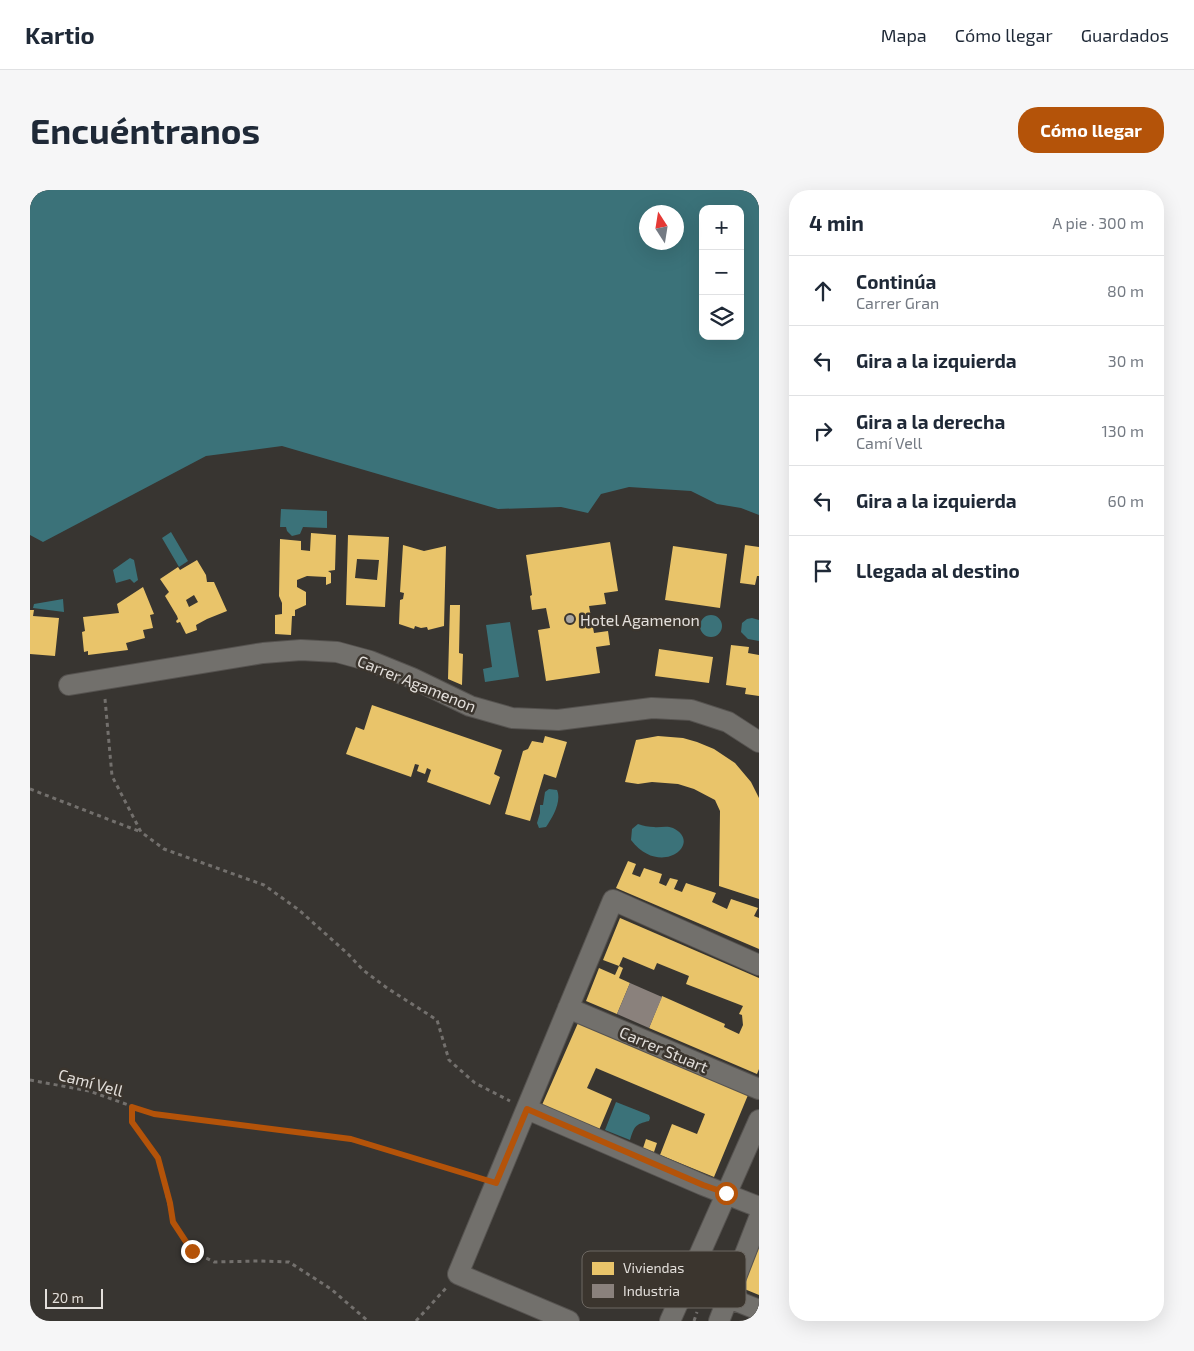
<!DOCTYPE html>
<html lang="es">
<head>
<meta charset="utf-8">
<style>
	body { margin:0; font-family:"Exo 2",sans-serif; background:#f6f6f7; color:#1f2937 }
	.controls { position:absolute; right:15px; top:15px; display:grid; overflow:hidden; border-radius:10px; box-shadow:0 5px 20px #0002 }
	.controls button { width:45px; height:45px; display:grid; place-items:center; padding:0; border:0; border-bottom:1px solid #e0e1e3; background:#fff; color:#1f2937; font:25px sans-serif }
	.compass { position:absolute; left:609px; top:15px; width:45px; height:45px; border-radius:50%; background:#fff; box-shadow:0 5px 20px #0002; rotate:348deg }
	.scale { position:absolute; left:15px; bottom:12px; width:58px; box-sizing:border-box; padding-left:5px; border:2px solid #e3dfdb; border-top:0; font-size:14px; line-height:18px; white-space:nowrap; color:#e3dfdb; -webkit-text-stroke:4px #3b352e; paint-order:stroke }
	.stop { position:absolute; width:15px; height:15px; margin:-11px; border:4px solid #b45309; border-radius:50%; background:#fff }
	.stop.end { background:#b45309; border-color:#fff; box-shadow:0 1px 5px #0008 }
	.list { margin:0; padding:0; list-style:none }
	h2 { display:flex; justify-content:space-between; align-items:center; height:65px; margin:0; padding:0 20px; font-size:21px }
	h2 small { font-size:16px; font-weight:400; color:#747a83 }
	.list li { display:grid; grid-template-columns:32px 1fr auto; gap:15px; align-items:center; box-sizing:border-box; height:70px; padding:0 20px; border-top:1px solid #e0e1e3 }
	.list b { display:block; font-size:19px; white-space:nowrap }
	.list p { margin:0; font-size:16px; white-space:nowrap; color:#747a83 }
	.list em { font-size:16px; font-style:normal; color:#747a83 }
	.icon { flex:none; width:28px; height:28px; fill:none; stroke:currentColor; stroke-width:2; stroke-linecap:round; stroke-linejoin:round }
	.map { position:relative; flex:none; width:729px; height:1131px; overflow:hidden; border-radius:20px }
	header { display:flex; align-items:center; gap:30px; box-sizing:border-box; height:70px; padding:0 25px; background:#fff; border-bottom:1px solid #e0e1e3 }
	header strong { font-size:24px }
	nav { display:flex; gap:28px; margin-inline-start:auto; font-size:18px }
	.intro { display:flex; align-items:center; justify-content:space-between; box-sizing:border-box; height:120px; padding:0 30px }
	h1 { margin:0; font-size:35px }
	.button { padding:12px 22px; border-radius:20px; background:#b45309; color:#fff; font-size:18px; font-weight:700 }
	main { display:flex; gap:30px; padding:0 30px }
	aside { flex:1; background:#fff; border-radius:20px; box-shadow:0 5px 20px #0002 }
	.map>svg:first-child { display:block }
</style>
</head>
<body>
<header>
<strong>Kartio</strong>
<nav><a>Mapa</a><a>Cómo llegar</a><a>Guardados</a></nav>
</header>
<div class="intro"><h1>Encuéntranos</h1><a class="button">Cómo llegar</a></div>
<main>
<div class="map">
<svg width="729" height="1131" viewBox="0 0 729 1131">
	<rect width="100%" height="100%" fill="#383531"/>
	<path fill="#3b7279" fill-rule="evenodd" d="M0 0H729V325L711 318 687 314 661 301 599 297 571 304 558 323 531 317 468 319 252 256 176 266 13 352 0 345ZM673 19H710V146H673ZM616 22H646V52H616Z
		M251 319 297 321V338L273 337 270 344 262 346 257 341 256 337H250Z
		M141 342 158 371 149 377 132 348Z
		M100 368 104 370 108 390 104 393 100 389 86 393 83 380Z
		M33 409 34 422 3 418 4 414Z
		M670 436a11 11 0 1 1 22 0a11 11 0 1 1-22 0Z
		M722 428 729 430V451L718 449 711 442 712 433 717 429Z
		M480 432 489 487 455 492 453 479 462 477 456 435Z
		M519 599 527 600C532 612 522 628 516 637L509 638 507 633 510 623V615H513L515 602Z
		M608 634C613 636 619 637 624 637 630 638 636 635 643 638 674 653 631 689 601 650L602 639Z
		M586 912 619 925 620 928 619 931C605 934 604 937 600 950L575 940Z"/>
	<path fill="#e9c46a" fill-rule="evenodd" d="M281 343 306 345 305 380 298 381 301 383V393L296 395V387L277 386 267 390V397L276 402V415L265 420V426H262L261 445 245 444V425L252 424V413L249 406 250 349 271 351V360L280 361Z
		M318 345 359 347 355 417 316 415ZM327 369 349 370 347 390 325 388Z
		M580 352 588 401 574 403 576 414 559 416 564 443 578 441 580 455 566 457 570 483 516 491 508 440 520 438 516 418 502 420 500 406 502 405 496 365Z
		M373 355 394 361 416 356 414 436 398 440 397 437 391 438 385 436 384 439 369 434 370 410 373 409 374 403 370 402Z
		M715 355 729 357V386H727L725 395 710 393Z
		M643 356 697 364 690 418 635 410Z
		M167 370 176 385 177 392H184L197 421 177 429 166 435 167 440 156 444 150 432 147 433 146 431 148 429 147 426 135 406 139 402 130 389 148 377 150 380ZM164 405 168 412 159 417 156 410Z
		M113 397 124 424 120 425 123 438 113 440 115 448 96 453 98 460 58 465V461L54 462 52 442 55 441 53 427 89 423 87 414Z
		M420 415H430L429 463 433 464 432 495 418 489Z
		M0 420H4L3 426 29 428 25 466 0 464Z
		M701 455 719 457 718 463 729 465V506L715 504 716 498 696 495Z
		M629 459 683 467 679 493 625 486Z
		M342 515 472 560 464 584 470 587 460 615 397 592 401 580 397 578 395 584 387 581 389 575 385 574 381 587 316 564 326 537 334 540Z
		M515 546 537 552 526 588 514 584 500 631 475 624 493 561 498 559 502 551 513 553Z
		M628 546 653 548 667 552 684 559 705 573 721 592 729 608V709L689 696 690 621 685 610 664 599 648 594 622 592 608 594 595 592 606 550Z
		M598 671 606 674 602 684 610 687 614 678 632 684 629 693 636 696 640 688 648 690 644 699 652 702 656 693 686 703 682 712 697 719 701 709 728 718 724 726 729 728V759L586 698Z
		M590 728 729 788V879L727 884 619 838 632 806 695 834 694 837 709 844 713 835 712 825 709 824 713 816 656 794 659 786 627 773 624 780 593 767 589 776 573 770Z
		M589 776 593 778 589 788 600 793 587 824 556 811 569 778 585 785Z
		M548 833 718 905 684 987 630 965 642 934 667 944 675 924 566 878 557 898 582 909 569 940 512 915Z
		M616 949 627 953 624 962 613 958Z
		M729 1057V1105L712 1098Z"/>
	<path fill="#8a817c" d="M600 793 632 807 619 838 587 824Z"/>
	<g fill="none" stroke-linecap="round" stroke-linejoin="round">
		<defs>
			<path id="minor" d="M39 495 233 463 271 460 307 462 340 471 382 488 440 516 482 528 528 530 622 518 661 520 698 532 729 552
				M538 818 729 899
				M497 919 673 995 729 1017
				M699 1108 729 1120
				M539 1131 428 1084 583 710 729 775
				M640 1131 729 930
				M689 1131 729 1028"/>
		</defs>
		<use href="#minor" stroke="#565350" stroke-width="22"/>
		<path stroke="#73706d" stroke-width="3" stroke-dasharray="4 4" stroke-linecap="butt" d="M75 509 82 586 111 642 134 659 234 695 269 720 318 764 333 780 357 798 407 830 419 870 445 893 480 911
			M0 599 111 642
			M0 890 59 901 124 924 321 949 448 988
			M102 917V932L128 967 143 1032 162 1061 184 1072 229 1071 259 1072 301 1099 338 1131
			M386 1131 416 1098
			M664 1131 667 1122"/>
		<use href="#minor" stroke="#72706c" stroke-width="20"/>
	</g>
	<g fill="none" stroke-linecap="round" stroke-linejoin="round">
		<path stroke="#b45309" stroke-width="6" d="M162 1061 143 1032 140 1013 128 968 102 932V917L124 924 321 949 466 993 497 919 673 995 696 1003"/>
	</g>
	<circle fill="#a7a4a0" stroke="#3b352e" stroke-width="2" cx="540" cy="429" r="5"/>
	<g text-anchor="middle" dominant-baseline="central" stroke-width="5" stroke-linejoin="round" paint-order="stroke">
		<g font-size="16" fill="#e3dfdb" stroke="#3b352e" text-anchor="start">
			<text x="550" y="429">Hotel Agamenon</text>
		</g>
		<g font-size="16" fill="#e3dfdb" stroke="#3b352e">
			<text transform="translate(387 493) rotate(22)">Carrer Agamenon</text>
			<text transform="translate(634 859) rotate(23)">Carrer Stuart</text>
			<text transform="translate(61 892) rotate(15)">Camí Vell</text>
		</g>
	</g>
	<rect x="552" y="1061" width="164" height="57" rx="8" fill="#3b352e" stroke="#6d6862" stroke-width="1"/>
	<rect x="562" y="1072" width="22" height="13" fill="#e9c46a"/>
	<rect x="562" y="1094" width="22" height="14" fill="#8a817c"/>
	<g font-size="14" fill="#e3dfdb">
		<text x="593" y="1083">Viviendas</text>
		<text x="593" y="1106">Industria</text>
	</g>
</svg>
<div class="controls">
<button>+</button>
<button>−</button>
<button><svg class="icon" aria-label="layers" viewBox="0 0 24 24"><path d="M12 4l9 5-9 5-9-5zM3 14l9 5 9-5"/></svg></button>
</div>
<svg class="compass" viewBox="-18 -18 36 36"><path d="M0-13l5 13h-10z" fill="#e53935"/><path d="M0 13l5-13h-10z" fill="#747a83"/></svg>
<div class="scale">20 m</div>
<div class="stop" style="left:696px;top:1003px"></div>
<div class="stop end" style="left:162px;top:1061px"></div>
</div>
<aside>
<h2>4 min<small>A pie · 300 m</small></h2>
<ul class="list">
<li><svg class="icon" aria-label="ahead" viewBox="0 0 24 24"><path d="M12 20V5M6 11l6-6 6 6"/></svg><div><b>Continúa</b><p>Carrer Gran</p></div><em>80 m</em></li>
<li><svg class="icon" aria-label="left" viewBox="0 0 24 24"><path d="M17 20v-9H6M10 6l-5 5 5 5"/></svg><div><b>Gira a la izquierda</b></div><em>30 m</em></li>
<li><svg class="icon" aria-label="right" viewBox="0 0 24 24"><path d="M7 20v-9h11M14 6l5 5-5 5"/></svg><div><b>Gira a la derecha</b><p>Camí Vell</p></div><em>130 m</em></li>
<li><svg class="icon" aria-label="left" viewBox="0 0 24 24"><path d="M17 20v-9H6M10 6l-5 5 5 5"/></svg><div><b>Gira a la izquierda</b></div><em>60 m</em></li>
<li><svg class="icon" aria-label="arrive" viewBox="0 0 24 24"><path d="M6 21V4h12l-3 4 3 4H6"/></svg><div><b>Llegada al destino</b></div></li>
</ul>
</aside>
</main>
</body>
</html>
